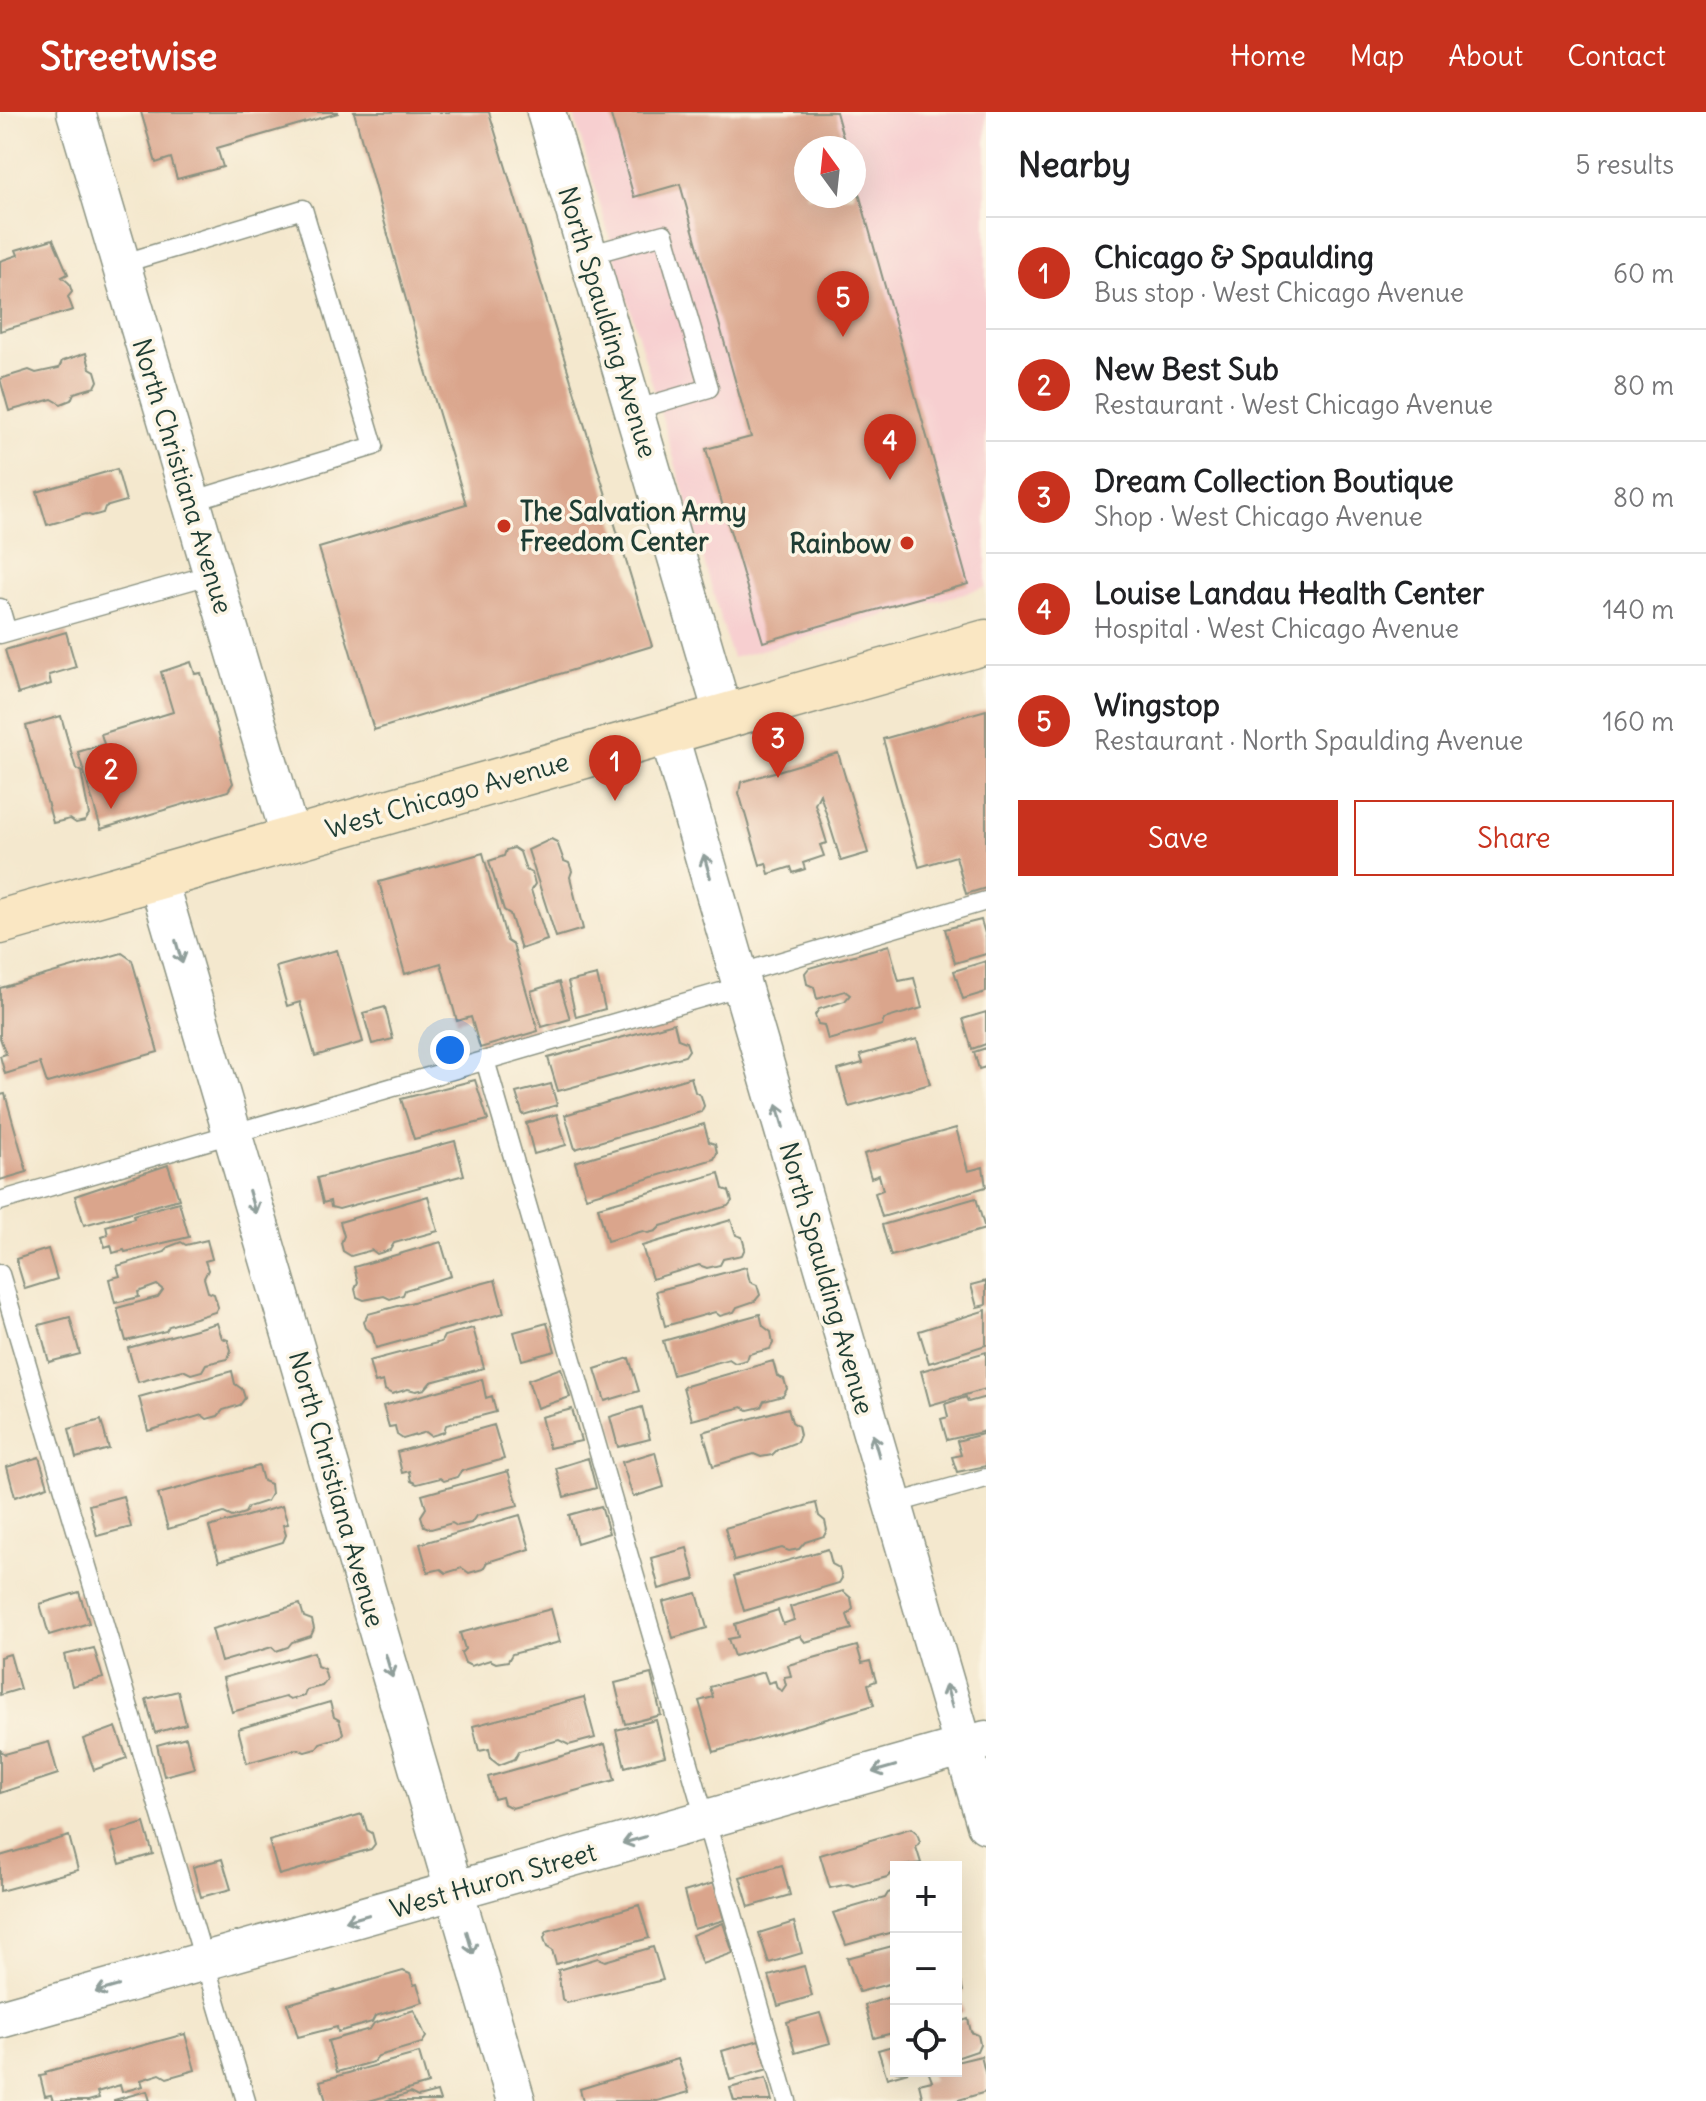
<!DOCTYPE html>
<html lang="en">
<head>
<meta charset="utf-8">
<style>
	body { margin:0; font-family:Delius,sans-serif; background:#f6f6f6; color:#202124 }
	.controls { position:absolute; right:24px; bottom:24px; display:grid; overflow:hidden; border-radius:0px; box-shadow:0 8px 32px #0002 }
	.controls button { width:72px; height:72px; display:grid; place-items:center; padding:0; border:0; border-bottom:2px solid #e0e0e0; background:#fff; color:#202124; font:40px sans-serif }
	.compass { position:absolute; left:794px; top:24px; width:72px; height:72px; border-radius:50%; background:#fff; box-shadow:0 8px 32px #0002; rotate:345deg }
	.you { position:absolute; left:450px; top:938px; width:28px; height:28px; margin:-20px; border:6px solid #fff; border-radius:50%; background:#1a73e8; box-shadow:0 0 0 12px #1a73e833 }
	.badge { display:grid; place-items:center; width:52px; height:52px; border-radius:50%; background:#c8321e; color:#fff; font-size:26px; font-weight:700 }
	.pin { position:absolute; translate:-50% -66px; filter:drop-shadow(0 2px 4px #0008) }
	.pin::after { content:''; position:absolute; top:42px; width:28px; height:24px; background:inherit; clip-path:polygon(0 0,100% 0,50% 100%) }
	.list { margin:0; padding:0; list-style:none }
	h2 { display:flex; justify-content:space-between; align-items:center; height:104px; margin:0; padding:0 32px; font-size:34px }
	h2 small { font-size:26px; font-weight:400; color:#757577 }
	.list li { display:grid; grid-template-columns:52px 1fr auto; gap:24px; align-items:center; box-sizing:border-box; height:112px; padding:0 32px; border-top:2px solid #e0e0e0 }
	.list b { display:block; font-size:30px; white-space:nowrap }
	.list p { margin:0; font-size:26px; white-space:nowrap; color:#757577 }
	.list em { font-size:26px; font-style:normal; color:#757577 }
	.actions { display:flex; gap:16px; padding:24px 32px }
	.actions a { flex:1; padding:18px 0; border:2px solid #c8321e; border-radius:0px; text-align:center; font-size:28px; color:#c8321e }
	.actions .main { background:#c8321e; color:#fff }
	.icon { flex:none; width:44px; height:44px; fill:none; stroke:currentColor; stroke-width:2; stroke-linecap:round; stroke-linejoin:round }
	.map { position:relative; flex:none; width:986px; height:1989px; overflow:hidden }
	header { display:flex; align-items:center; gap:48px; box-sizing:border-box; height:112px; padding:0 40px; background:#c8321e; color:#fff }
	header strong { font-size:38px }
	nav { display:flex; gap:44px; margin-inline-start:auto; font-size:28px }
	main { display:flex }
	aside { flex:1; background:#fff }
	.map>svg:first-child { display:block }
</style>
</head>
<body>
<header>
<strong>Streetwise</strong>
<nav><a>Home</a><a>Map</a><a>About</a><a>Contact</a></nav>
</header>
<main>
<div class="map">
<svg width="986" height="1989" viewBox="0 0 986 1989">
	<rect width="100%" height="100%" fill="#fcf5e5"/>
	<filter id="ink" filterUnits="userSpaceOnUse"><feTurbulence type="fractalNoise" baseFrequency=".0125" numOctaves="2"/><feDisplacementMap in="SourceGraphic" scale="16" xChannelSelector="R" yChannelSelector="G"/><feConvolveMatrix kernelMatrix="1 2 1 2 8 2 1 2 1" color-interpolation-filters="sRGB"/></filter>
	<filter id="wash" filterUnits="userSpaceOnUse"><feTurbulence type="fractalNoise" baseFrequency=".006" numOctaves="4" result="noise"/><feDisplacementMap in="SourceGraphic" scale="32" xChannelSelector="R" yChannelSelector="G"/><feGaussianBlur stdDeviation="1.8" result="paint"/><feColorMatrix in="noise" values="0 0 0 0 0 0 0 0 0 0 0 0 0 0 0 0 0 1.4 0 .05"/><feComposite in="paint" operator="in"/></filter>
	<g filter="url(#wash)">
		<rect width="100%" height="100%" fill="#f4e8ce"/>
		<path fill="#f7cfd0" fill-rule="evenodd" d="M573 0H986V475L732 546ZM806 36H854V84H806Z"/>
		<g id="blocks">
			<path fill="#daa58c" d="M141 0H338V1L217 36 223 55 177 67 171 46 156 51Z
				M354 0H489L652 534 374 618 319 436 466 392 423 249Z
				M610 0H836L846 36H806V84H854L855 67 968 472 763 530 706 337 751 325 680 72 634 85Z
				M53 127 68 162 62 165 69 171 72 180 68 185 73 198 0 219V149L18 143 16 138Z
				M86 241 90 256 95 259 98 269 95 275 74 281 71 288 61 292 52 287 9 299 0 267 29 258 36 261 59 256 62 249Z
				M117 357 126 389 105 395 103 401 92 404 86 402 47 413 37 380Z
				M66 520 76 555 49 563 51 572 18 582 5 538Z
				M191 550 195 562 201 561 233 671 228 679 101 717 78 640 104 632 101 622 173 600 161 560Z
				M986 598V776L966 782 956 744 919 755 883 627Z
				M61 604 76 657 81 659 89 703 85 709 76 711 70 707 53 711 26 614Z
				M838 641 868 741 841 749 820 682 815 692 827 731 820 733 824 744 803 751 805 757 793 761 791 755 769 762 766 751 760 753 739 681 741 670Z
				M551 727 557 730 564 749 569 751 572 759 570 765 583 817 556 825 528 738Z
				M514 736 520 740 526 758 532 761 535 772 531 778 547 828 521 837 510 802 504 798 489 749 504 744 506 738Z
				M483 741 507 829 513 833 538 919 480 936 471 905 457 909 441 851 405 862 379 770Z
				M981 808 986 825V842L955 851 945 817Z
				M889 833 899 869 914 866 922 896 884 907 882 913 828 928 824 913 818 912 815 903 819 897 845 889 850 883 845 879 817 887 814 875 807 872 805 861 809 856Z
				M337 838 363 930 315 944 300 890 287 894 276 855Z
				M122 841 132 848 158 940 47 971 40 951 5 962 0 944 6 942 0 926V876Z
				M986 849V880L963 887 954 859Z
				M597 863 605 897 576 905 568 870Z
				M559 870 570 907 542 915 531 879Z
				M385 895 393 927 372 932 363 901Z
				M986 900V932L972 937 963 907Z
				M674 911 678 927 686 930 689 938 685 944 558 979 548 946Z
				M917 927 930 972 849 995 838 958 863 951 860 943Z
				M986 936V955L979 957 974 940Z
				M691 965 695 980 701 984 704 994 701 1000 575 1037 565 1003Z
				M475 968 488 1008 414 1027 401 987Z
				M551 972 557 993 523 1003 516 981Z
				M5 982 27 1060 0 1068V983Z
				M557 1002 566 1033 534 1042 526 1011Z
				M704 1012 709 1030 715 1032 717 1041 714 1047 586 1085 575 1050Z
				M956 1016 968 1059 983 1055 986 1075 882 1105 875 1081 883 1078 879 1063 871 1066 864 1042Z
				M455 1029 464 1063 339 1097 331 1095 330 1089 323 1091 317 1066Z
				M168 1053 179 1087 84 1113 75 1084Z
				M719 1061 723 1077 729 1079 732 1089 728 1094 661 1114 656 1119 648 1121 643 1119 607 1129 598 1095Z
				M428 1084 438 1119 394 1131 390 1138 377 1142 372 1138 351 1144 343 1139 341 1131 344 1124 340 1110Z
				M976 1086 985 1117 891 1144 882 1113Z
				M179 1090 189 1125 125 1140 124 1138 113 1141 111 1133 105 1135 102 1125 108 1123 106 1114 134 1106 133 1103Z
				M731 1108 736 1123 742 1125 745 1136 742 1143 723 1147 720 1153 707 1156 699 1153 652 1167 642 1134Z
				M207 1128 212 1147 205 1149 208 1158 204 1166 208 1180 214 1182 218 1195 215 1200 169 1214 166 1219 126 1229 117 1196 158 1185 163 1178 157 1173 138 1180 139 1185 115 1191 109 1167 120 1164 117 1154 165 1140 168 1135 181 1130 186 1133Z
				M441 1130 451 1164 405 1178 403 1183 390 1187 384 1184 364 1188 357 1185 355 1177 358 1170 354 1155Z
				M48 1137 57 1167 25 1177 16 1147Z
				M746 1155 750 1170 757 1173 760 1183 755 1189 737 1195 734 1200 720 1204 715 1200 665 1214 656 1179Z
				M495 1168 504 1201 376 1236 372 1221 366 1216 364 1210 368 1202Z
				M986 1169V1193L977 1195 971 1173Z
				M986 1198V1233L929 1251 919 1219Z
				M760 1202 763 1214 771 1220 773 1231 770 1237 749 1242 747 1248 735 1251 729 1247 673 1263 663 1229Z
				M70 1205 80 1242 49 1250 39 1213Z
				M217 1211 222 1226 228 1228 231 1238 228 1247 206 1252 202 1259 191 1262 183 1258 138 1270 128 1236Z
				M547 1211 555 1239 522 1248 514 1220Z
				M473 1216 484 1256 431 1270 425 1277 416 1279 408 1277 392 1282 385 1278 383 1269 375 1271 369 1249 441 1230 444 1224Z
				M986 1240V1277L930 1293 921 1259Z
				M629 1246 639 1279 605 1289 595 1257Z
				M773 1249 777 1264 784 1267 787 1277 783 1284 764 1289 761 1295 748 1298 742 1295 692 1308 683 1275Z
				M561 1256 570 1285 537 1296 528 1268Z
				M232 1259 235 1272 242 1277 245 1286 240 1293 223 1298 218 1304 207 1307 202 1303 148 1319 139 1285Z
				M482 1267 486 1286 492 1284 496 1300 446 1313 444 1320 431 1324 426 1320 403 1327 397 1323 395 1314 389 1315 383 1294Z
				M966 1285 968 1290 986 1285V1319L947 1328 941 1307 948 1305 945 1292Z
				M642 1295 650 1327 618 1335 610 1305Z
				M788 1296 792 1310 798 1314 800 1323 797 1330 778 1337 772 1343 761 1345 754 1342 713 1354 703 1320Z
				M572 1297 581 1329 549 1336 541 1305Z
				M101 1308 109 1337 76 1346 69 1317Z
				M494 1313 504 1347 461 1359 457 1365 444 1369 440 1366 417 1372 411 1369 409 1359 402 1361 397 1340Z
				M986 1321V1354L957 1360 952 1345 961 1343 957 1329Z
				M655 1340 664 1375 633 1385 622 1350Z
				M39 1345 48 1374 15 1385 7 1355Z
				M588 1346 596 1376 564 1385 556 1356Z
				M259 1354 263 1369 270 1372 271 1382 267 1389 248 1395 245 1401 232 1405 224 1401 168 1417 158 1382Z
				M508 1359 518 1393 476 1404 471 1411 457 1414 452 1411 431 1417 424 1414 421 1404 426 1396 422 1383Z
				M123 1384 131 1415 97 1424 89 1393Z
				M816 1391 819 1404 825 1409 827 1418 824 1424 805 1430 799 1437 789 1439 782 1436 734 1449 725 1416Z
				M282 1394 288 1412 283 1413 286 1423 283 1430 219 1449 209 1415Z
				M601 1394 609 1421 577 1431 569 1403Z
				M520 1403 530 1437 487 1450 483 1457 469 1461 462 1456 446 1461 441 1457 428 1460 420 1432Z
				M687 1436 695 1467 659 1477 651 1446Z
				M828 1437 832 1452 839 1456 842 1466 839 1471 744 1499 734 1464Z
				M843 1479 851 1486 853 1497 847 1503 852 1517 805 1530 800 1524 734 1544 728 1527 738 1525 735 1512 778 1498 783 1512 794 1508 790 1495Z
				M79 1480 89 1511 49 1523 40 1492Z
				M697 1481 707 1516 673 1526 663 1490Z
				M300 1492 304 1505 312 1508 314 1517 311 1524 292 1530 288 1535 276 1539 272 1535 221 1550 212 1517Z
				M551 1497 560 1530 512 1542 508 1549 496 1551 490 1548 471 1554 465 1551 461 1541 465 1537 460 1521Z
				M857 1534 862 1551 870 1549 876 1569 868 1572 874 1593 714 1640 699 1589 713 1585 710 1575 764 1560 768 1571 775 1569 777 1576 782 1579 786 1573 784 1565 791 1564 788 1553Z
				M94 1536 103 1566 72 1574 64 1543Z
				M314 1540 317 1554 324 1557 327 1568 322 1574 306 1578 304 1584 290 1588 285 1585 232 1600 223 1566Z
				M10 1542 20 1577 0 1583V1545Z
				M651 1562 661 1603 625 1612 615 1571Z
				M178 1579 186 1612 155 1621 146 1587Z
				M584 1585 595 1626 569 1633 559 1628 519 1639 515 1647 499 1653 491 1647 489 1637 479 1639 473 1614Z
				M330 1590 334 1605 339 1608 343 1621 340 1625 320 1631 316 1637 305 1640 296 1637 247 1651 238 1617Z
				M656 1608 665 1644 625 1655 616 1618Z
				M116 1615 127 1646 94 1658 83 1627Z
				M186 1625 194 1656 164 1664 157 1633Z
				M49 1630 58 1662 0 1681V1638L5 1642Z
				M605 1632 615 1668 512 1696 504 1692 502 1685 494 1687 488 1665Z
				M362 1702 367 1718 372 1721 375 1732 371 1737 279 1763 269 1729Z
				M144 1711 153 1742 120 1752 111 1721Z
				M911 1716 917 1721 920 1730 916 1735 921 1751 896 1755V1758L887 1765 854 1774 848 1772 830 1776 820 1743Z
				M69 1724 78 1758 0 1779V1744Z
				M222 1747 231 1777 201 1785 193 1755Z
				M782 1753 790 1783 749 1795 740 1765Z
				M714 1771 724 1808 694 1817 684 1780Z
				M896 1778V1819L846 1833 833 1801 885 1786 888 1781Z
				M639 1793 649 1826 556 1852 552 1838 547 1835 544 1826 547 1819Z
				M794 1810 802 1841 769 1851 759 1821Z
				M723 1811 733 1841 702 1852 692 1823Z
				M896 1833V1870L859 1880 847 1846Z
				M653 1835 663 1868 567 1891 562 1887 558 1858 598 1846 605 1849Z
				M804 1854 812 1884 778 1894 769 1864Z
				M403 1859 410 1862 414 1873 417 1872 423 1890 375 1904 372 1910 338 1920 337 1915 298 1925 288 1892Z
				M956 1868 961 1870 963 1879 960 1885 964 1900 956 1902Z
				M896 1883V1920L874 1926 865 1893Z
				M414 1898 426 1925 422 1931 378 1944 373 1950 337 1960 328 1929 370 1917 374 1911Z
				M820 1901 830 1931 795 1941 787 1910Z
				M968 1907 971 1920 978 1923 980 1932 977 1939 956 1946V1911Z
				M185 1922 195 1958 167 1966 160 1962 141 1968 143 1974 122 1980 120 1973 97 1980 99 1986 88 1989H53L51 1983 45 1984 40 1964 46 1963 45 1960Z
				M759 1928 768 1957 730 1968 722 1939Z
				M896 1933V1959L908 1960 887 1966 878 1938Z
				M419 1941 428 1972 369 1989H326L320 1969Z
				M981 1944 986 1964V1980L955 1989H923L919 1972 932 1969 928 1959H956V1950Z
				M678 1947 689 1980 657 1989H583L580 1977Z
				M766 1966 772 1989H734L730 1976Z
				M147 1979 150 1989H114V1988Z
				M437 1980 440 1989H385L410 1981 418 1985Z"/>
		</g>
	</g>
	<g filter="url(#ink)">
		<use href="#blocks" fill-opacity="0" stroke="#8a9281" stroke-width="2"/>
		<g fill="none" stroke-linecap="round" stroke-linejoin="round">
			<defs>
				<path id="lane" d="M588 143 664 122 709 276 634 298
					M121 152 303 97 374 334 191 389
					M0 496 7 520
					M0 522 213 462
					M738 862 986 789
					M485 948 787 1989
					M0 1089 742 874
					M0 1162 246 1989
					M893 1392 986 1366"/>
				<path id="street" d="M76 0 291 727
					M546 0 724 605
					M668 620 986 1712
					M157 765 516 1989
					M0 1907 986 1628"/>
				<path id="secondary" d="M0 810 986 530"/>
			</defs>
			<use href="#lane" stroke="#8a9281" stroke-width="21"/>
			<use href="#street" stroke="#8a9281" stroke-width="41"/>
			<use href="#secondary" stroke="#8a9281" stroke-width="47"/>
			<use href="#lane" stroke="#fff" stroke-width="18"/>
			<use href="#street" stroke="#fff" stroke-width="38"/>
			<use href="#secondary" stroke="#fae7c3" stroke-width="44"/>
		</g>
		<defs><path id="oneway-shaft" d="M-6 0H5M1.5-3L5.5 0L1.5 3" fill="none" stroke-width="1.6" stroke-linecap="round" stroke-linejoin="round" transform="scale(2)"/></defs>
		<g stroke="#8f9e9a">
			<use href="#oneway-shaft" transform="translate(707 754) rotate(-106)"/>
			<use href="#oneway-shaft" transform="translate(179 840) rotate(74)"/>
			<use href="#oneway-shaft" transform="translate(780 1004) rotate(-106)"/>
			<use href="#oneway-shaft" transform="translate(252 1090) rotate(74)"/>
			<use href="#oneway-shaft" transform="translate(876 1334) rotate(-106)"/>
			<use href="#oneway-shaft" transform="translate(389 1554) rotate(74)"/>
			<use href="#oneway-shaft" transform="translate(949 1584) rotate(-106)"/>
			<use href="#oneway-shaft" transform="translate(884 1657) rotate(164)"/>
			<use href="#oneway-shaft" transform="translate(634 1728) rotate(164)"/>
			<use href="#oneway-shaft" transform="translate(357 1806) rotate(164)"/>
			<use href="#oneway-shaft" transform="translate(470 1831) rotate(74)"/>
			<use href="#oneway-shaft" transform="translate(107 1877) rotate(164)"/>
		</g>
	</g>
	<g fill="#c8321e" stroke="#fcf5e5" stroke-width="3">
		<circle cx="504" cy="414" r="8"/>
		<circle cx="907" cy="431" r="8"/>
	</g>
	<g text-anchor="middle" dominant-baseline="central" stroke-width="7" stroke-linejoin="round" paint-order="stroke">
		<g font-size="26" fill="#1f3d34" stroke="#fcf5e5">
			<text transform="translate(608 210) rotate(73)">North Spaulding Avenue</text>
			<text transform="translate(183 364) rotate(73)">North Christiana Avenue</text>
			<text transform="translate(447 683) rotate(-16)">West Chicago Avenue</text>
			<text transform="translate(827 1166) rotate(74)">North Spaulding Avenue</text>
			<text transform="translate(337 1377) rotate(74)">North Christiana Avenue</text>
			<text transform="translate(493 1768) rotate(-16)">West Huron Street</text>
		</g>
		<g font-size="26" font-weight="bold" fill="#1f3d34" stroke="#fcf5e5" text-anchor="start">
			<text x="520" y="399">The Salvation Army<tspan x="520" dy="30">Freedom Center</tspan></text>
			<text x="891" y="431" text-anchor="end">Rainbow</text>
		</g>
	</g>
</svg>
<div class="controls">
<button>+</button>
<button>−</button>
<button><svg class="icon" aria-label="locate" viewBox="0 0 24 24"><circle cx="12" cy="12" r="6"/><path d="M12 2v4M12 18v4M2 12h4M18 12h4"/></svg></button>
</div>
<svg class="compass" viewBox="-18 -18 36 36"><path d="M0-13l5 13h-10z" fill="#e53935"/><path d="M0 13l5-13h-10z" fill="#757577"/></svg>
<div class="you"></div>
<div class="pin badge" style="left:615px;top:689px">1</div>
<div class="pin badge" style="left:111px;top:697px">2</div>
<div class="pin badge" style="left:778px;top:666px">3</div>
<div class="pin badge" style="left:890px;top:368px">4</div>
<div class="pin badge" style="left:843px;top:225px">5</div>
</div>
<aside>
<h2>Nearby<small>5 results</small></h2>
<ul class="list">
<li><span class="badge">1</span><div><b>Chicago &amp; Spaulding</b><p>Bus stop · West Chicago Avenue</p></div><em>60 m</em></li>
<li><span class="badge">2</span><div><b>New Best Sub</b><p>Restaurant · West Chicago Avenue</p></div><em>80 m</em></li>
<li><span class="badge">3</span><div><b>Dream Collection Boutique</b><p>Shop · West Chicago Avenue</p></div><em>80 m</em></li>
<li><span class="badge">4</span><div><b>Louise Landau Health Center</b><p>Hospital · West Chicago Avenue</p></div><em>140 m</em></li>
<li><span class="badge">5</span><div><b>Wingstop</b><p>Restaurant · North Spaulding Avenue</p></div><em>160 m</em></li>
</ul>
<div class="actions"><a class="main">Save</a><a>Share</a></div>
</aside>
</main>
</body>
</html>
